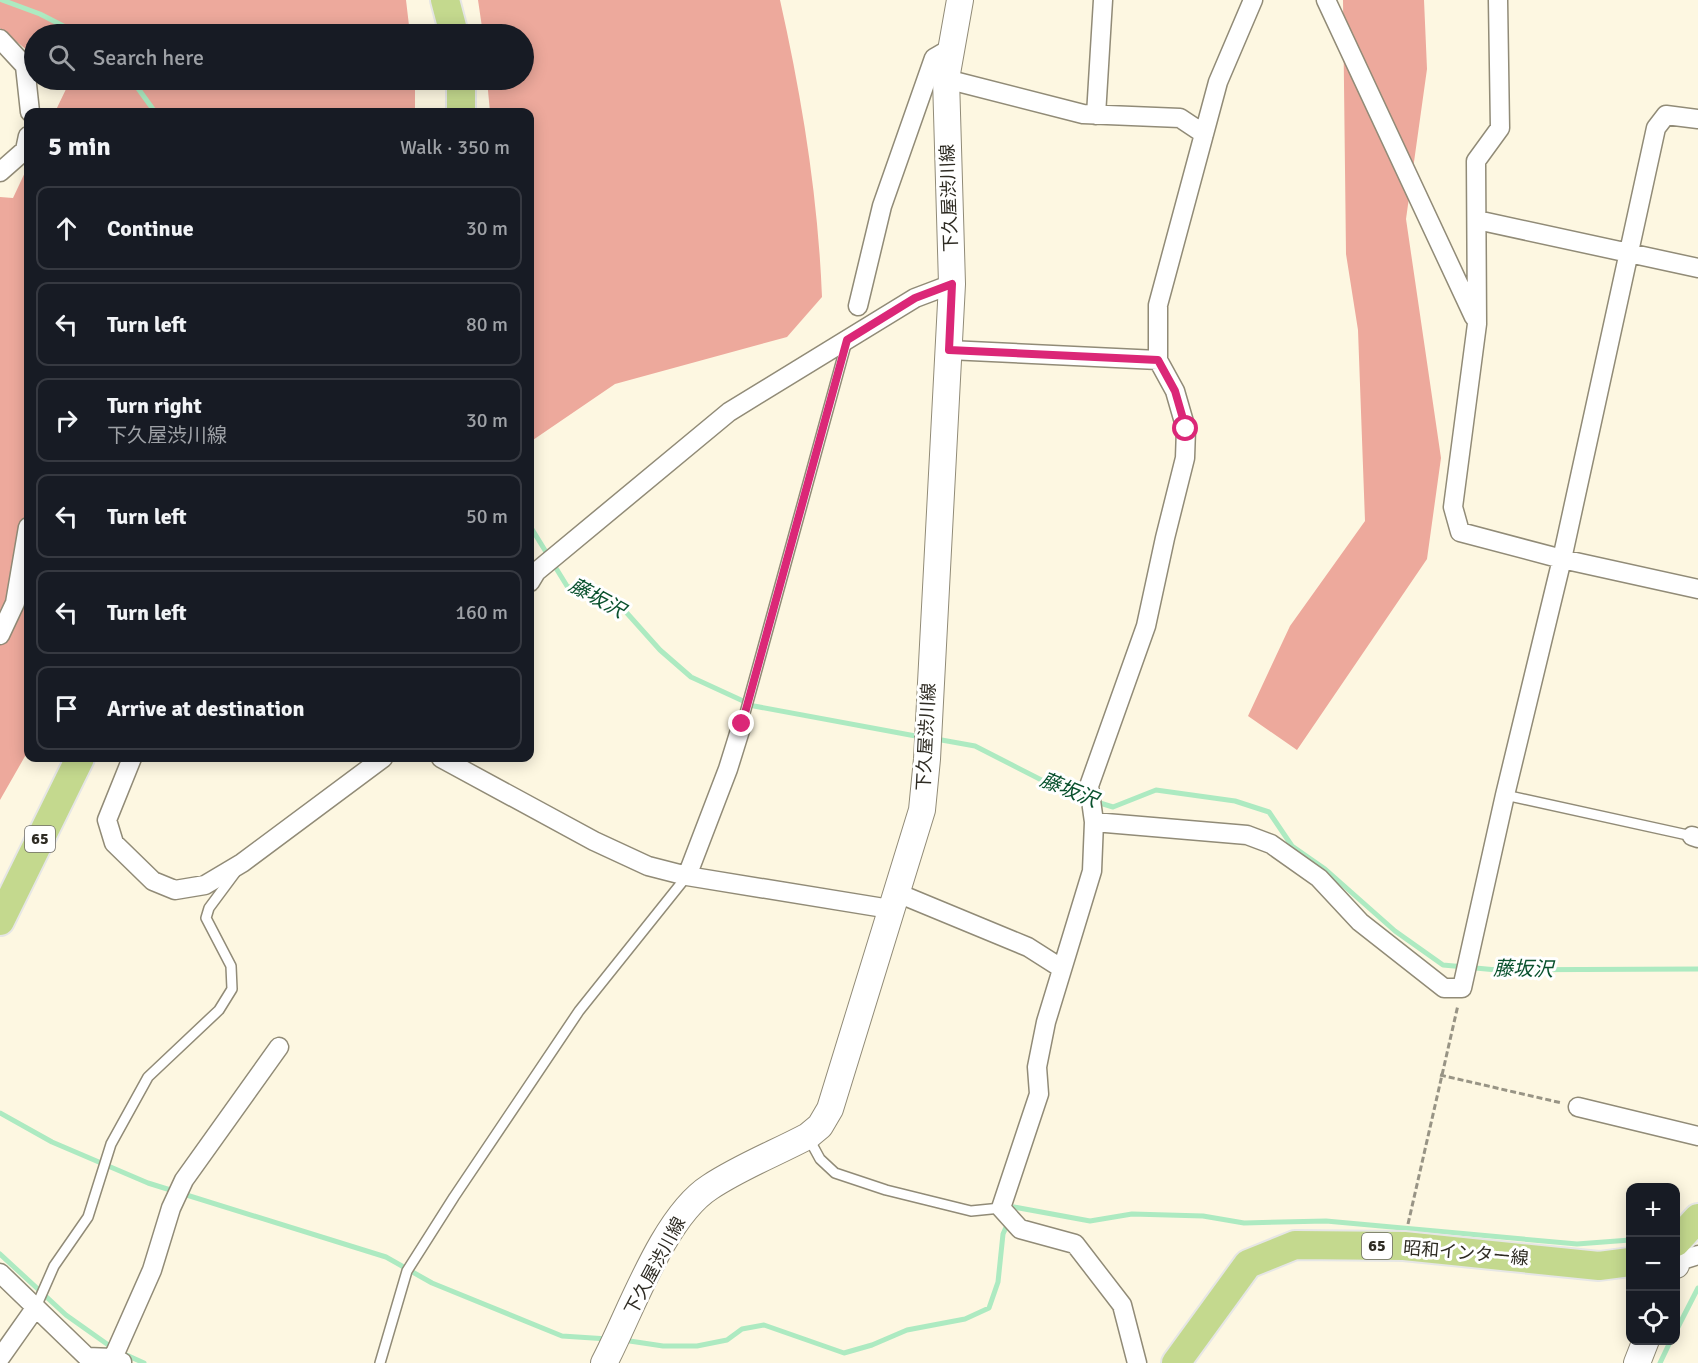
<!DOCTYPE html>
<html lang="en">
<head>
<meta charset="utf-8">
<style>
	body { margin:0; font-family:Signika,"Noto Sans JP",sans-serif; background:#20242c; color:#f1f3f6 }
	.controls { position:absolute; right:18px; bottom:18px; display:grid; overflow:hidden; border-radius:12px; box-shadow:0 3px 15px #0003 }
	.controls button { width:54px; height:54px; display:grid; place-items:center; padding:0; border:0; border-bottom:2px solid #363941; background:#171b24; color:#f1f3f6; font:30px sans-serif }
	.stop { position:absolute; width:18px; height:18px; margin:-14px; border:4px solid #db2777; border-radius:50%; background:#fff }
	.stop.end { background:#db2777; border-color:#fff; box-shadow:0 2px 6px #0008 }
	.list { margin:0; padding:0; list-style:none }
	h2 { display:flex; justify-content:space-between; align-items:center; height:78px; margin:0; padding:0 24px; font-size:26px }
	h2 small { font-size:20px; font-weight:400; color:#9ea1a6 }
	.list li { display:grid; grid-template-columns:39px 1fr auto; gap:18px; align-items:center; box-sizing:border-box; height:84px; margin:0 12px 12px; padding:0 12px; border:2px solid #363941; border-radius:12px }
	.list b { display:block; font-size:22px; white-space:nowrap }
	.list p { margin:0; font-size:20px; white-space:nowrap; color:#9ea1a6 }
	.list em { font-size:20px; font-style:normal; color:#9ea1a6 }
	.icon { flex:none; width:33px; height:33px; fill:none; stroke:currentColor; stroke-width:2; stroke-linecap:round; stroke-linejoin:round }
	.map { position:relative; flex:none; width:1698px; height:1363px; overflow:hidden }
	.search { position:absolute; background:#171b24; box-shadow:0 3px 15px #0003; left:24px; top:24px; width:510px; height:66px; display:flex; align-items:center; gap:15px; box-sizing:border-box; padding:0 21px; border-radius:33px; color:#9ea1a6; font-size:22px }
	.panel { position:absolute; background:#171b24; box-shadow:0 3px 15px #0003; left:24px; top:108px; width:510px; height:654px; border-radius:12px }
	.map>svg:first-child { display:block }
</style>
</head>
<body>
<div class="map">
<svg width="1698" height="1363" viewBox="0 0 1698 1363">
	<rect width="100%" height="100%" fill="#fdf7e1"/>
	<path fill="#eda99c" d="M0 0H406L410 34H34V56L0 28Z
		M478 0H780C802 98 818 196 822 297L787 337 615 384 530 442V112H490L487 80H524V34H483Z
		M1343 0H1424L1427 69 1406 219 1441 458 1427 559 1297 750 1248 716 1290 626 1365 521 1358 330 1346 254Z
		M63 80H415V112H55L68 85Z
		M28 166V751L0 800V197L13 198Z"/>
	<g fill="none" stroke-linecap="round" stroke-linejoin="round">
		<path stroke="#adeac1" stroke-width="5" d="M2 0 40 14 79 34
			M132 80 155 112
			M530 526 567 586 626 612 660 650 691 677 754 706 921 737
			M936 739 975 746 1067 793 1113 807 1156 790 1235 801 1269 812 1292 846 1325 869 1395 931 1443 965 1497 970 1698 969
			M0 1113 52 1142 148 1183 386 1257 432 1283 562 1336 608 1339
			M1012 1214 1014 1207 1090 1221 1132 1214 1203 1216 1244 1223 1326 1221 1577 1244 1630 1240
			M0 1254 66 1315 114 1349
			M1676 1331 1698 1288
			M623 1340 663 1346H697L727 1340 742 1329 764 1325 844 1353 872 1345 907 1330 965 1319 989 1308 998 1282 1003 1234 1008 1223
			M122 1353 144 1363
			M1660 1363 1671 1340"/>
		<defs>
			<path id="lane" d="M742 724 847 341
				M1505 795 1692 836
				M808 1137 820 1159 835 1173 886 1190 971 1211 1001 1208
				M36 1307 54 1266 88 1217 111 1144 148 1077 219 1010 232 989 231 966 206 918 209 908 235 873
				M380 1363 407 1271 454 1197 579 1011 687 876"/>
			<path id="street" d="M1326 0 1474 317
				M1498 0 1500 128 1476 161 1477 324 1453 507 1460 532 1562 559 1698 589
				M0 39 25 66 30 112
				M946 79 1083 114 1180 118 1204 134
				M1096 115 1103 0
				M0 172 25 150 28 136
				M1477 220 1698 268
				M858 306 882 206 934 58 953 47
				M949 350 1158 360
				M530 582 536 572 729 412 915 298 952 284
				M0 635 15 603 28 527
				M132 758 107 820 114 843 153 881 175 890 205 885 242 863 383 758
				M441 758 594 841 648 866 687 876 890 909
				M1094 822 1247 835 1271 844 1319 878 1360 922 1444 988H1462L1505 795 1562 559 1656 128 1666 115 1698 119
				M1692 836 1698 838
				M687 876 728 769 742 724
				M895 892 1028 947 1061 968
				M1578 1107 1698 1136
				M1676 1262 1698 1255
				M0 1273 87 1357 113 1358 122 1362
				M0 1358 36 1307
				M113 1358 152 1270 171 1208 184 1180 279 1047
				M1137 1363 1122 1305 1075 1244 1020 1229 1001 1208 1039 1094 1037 1067 1046 1022 1092 871 1094 822 1089 786 1146 626 1165 538 1185 458 1186 429 1175 391 1158 360V305L1218 82 1253 0"/>
			<path id="secondary" d="M1676 1261V1265
				M604 1363C630 1314 663 1217 710 1187 740 1167 776 1153 808 1136L820 1126 830 1109 922 810 927 759 952 284 946 79 960 0
				M1637 1363 1646 1340"/>
			<path id="primary" d="M445 0 454 34
				M461 112V80
				M0 921 80 758
				M1676 1242 1698 1218
				M1176 1363 1248 1264 1295 1245 1404 1246 1599 1266 1630 1262"/>
		</defs>
		<use href="#lane" stroke="#918b77" stroke-width="12"/>
		<use href="#street" stroke="#918b77" stroke-width="21"/>
		<use href="#secondary" stroke="#918b77" stroke-width="28"/>
		<use href="#primary" stroke="#e6e6e5" stroke-width="32"/>
		<path stroke="#989485" stroke-width="3" stroke-dasharray="6 3" stroke-linecap="butt" d="M1440 1075 1562 1103
			M1408 1224 1458 1005"/>
		<use href="#lane" stroke="#fff" stroke-width="9"/>
		<use href="#street" stroke="#fff" stroke-width="18"/>
		<use href="#secondary" stroke="#fff" stroke-width="26"/>
		<use href="#primary" stroke="#c4d98e" stroke-width="28"/>
	</g>
	<g fill="none" stroke-linecap="round" stroke-linejoin="round">
		<path stroke="#db2777" stroke-width="8" d="M742 724 847 340 915 298 952 284 949 350 1158 360 1175 391 1186 429"/>
	</g>
	<g text-anchor="middle" dominant-baseline="central" stroke-width="6" stroke-linejoin="round" paint-order="stroke">
		<g fill="#fff" stroke="#6d6b65" stroke-width="1.5">
			<rect x="25" y="826" width="30" height="26" rx="4.5"/>
			<rect x="1362" y="1233" width="30" height="26" rx="4.5"/>
		</g>
		<g font-size="16" font-weight="bold" fill="#2e2b23">
			<text x="40" y="839">65</text>
			<text x="1377" y="1246">65</text>
		</g>
		<g font-size="18" fill="#2e2b23" stroke="#fff">
			<text transform="translate(949 198) rotate(-92)">下久屋渋川線</text>
			<text transform="translate(926 737) rotate(-87)">下久屋渋川線</text>
			<text transform="translate(1466 1253) rotate(5)">昭和インター線</text>
			<text transform="translate(655 1266) rotate(-62)">下久屋渋川線</text>
		</g>
		<g font-size="20" font-style="italic" fill="#09512d" stroke="#fff">
			<text transform="translate(597 598) rotate(29)">藤坂沢</text>
			<text transform="translate(1069 790) rotate(22)">藤坂沢</text>
			<text transform="translate(1523 969) rotate(1)">藤坂沢</text>
		</g>
	</g>
</svg>
<div class="controls">
<button>+</button>
<button>−</button>
<button><svg class="icon" aria-label="locate" viewBox="0 0 24 24"><circle cx="12" cy="12" r="6"/><path d="M12 2v4M12 18v4M2 12h4M18 12h4"/></svg></button>
</div>
<div class="stop" style="left:1186px;top:429px"></div>
<div class="stop end" style="left:742px;top:724px"></div>
<div class="search"><svg class="icon" aria-label="search" viewBox="0 0 24 24"><circle cx="10" cy="10" r="6"/><path d="M15 15l6 6"/></svg>Search here</div>
<section class="panel">
<h2>5 min<small>Walk · 350 m</small></h2>
<ul class="list">
<li><svg class="icon" aria-label="ahead" viewBox="0 0 24 24"><path d="M12 20V5M6 11l6-6 6 6"/></svg><div><b>Continue</b></div><em>30 m</em></li>
<li><svg class="icon" aria-label="left" viewBox="0 0 24 24"><path d="M17 20v-9H6M10 6l-5 5 5 5"/></svg><div><b>Turn left</b></div><em>80 m</em></li>
<li><svg class="icon" aria-label="right" viewBox="0 0 24 24"><path d="M7 20v-9h11M14 6l5 5-5 5"/></svg><div><b>Turn right</b><p>下久屋渋川線</p></div><em>30 m</em></li>
<li><svg class="icon" aria-label="left" viewBox="0 0 24 24"><path d="M17 20v-9H6M10 6l-5 5 5 5"/></svg><div><b>Turn left</b></div><em>50 m</em></li>
<li><svg class="icon" aria-label="left" viewBox="0 0 24 24"><path d="M17 20v-9H6M10 6l-5 5 5 5"/></svg><div><b>Turn left</b></div><em>160 m</em></li>
<li><svg class="icon" aria-label="arrive" viewBox="0 0 24 24"><path d="M6 21V4h12l-3 4 3 4H6"/></svg><div><b>Arrive at destination</b></div></li>
</ul>
</section>
</div>
</body>
</html>
